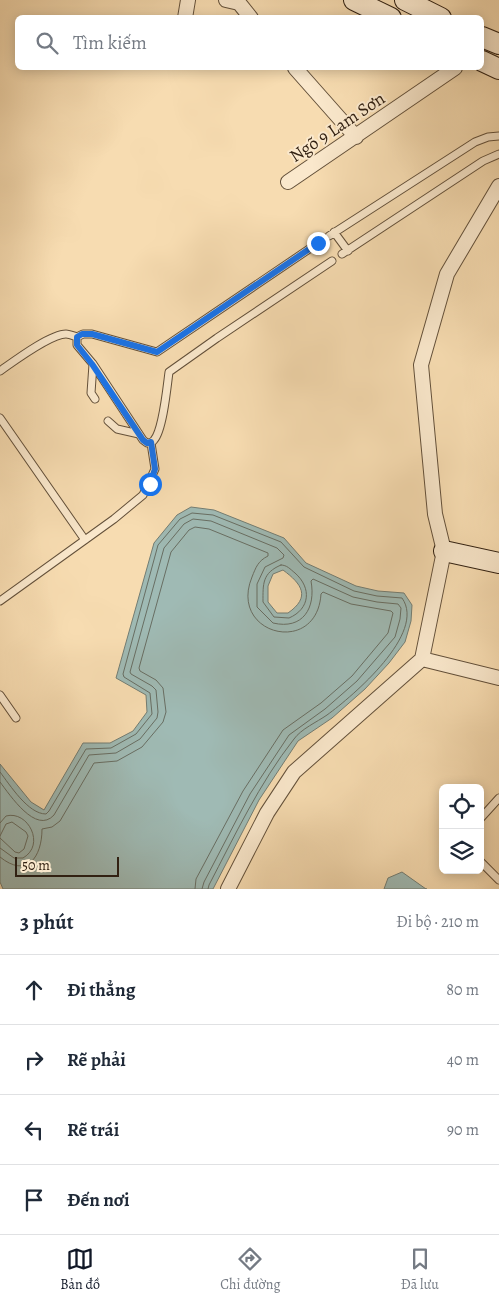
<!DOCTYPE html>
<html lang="vi">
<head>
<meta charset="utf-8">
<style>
	body { margin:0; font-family:Alegreya,serif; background:#f2f2f3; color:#1f2937 }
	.controls { position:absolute; right:15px; bottom:15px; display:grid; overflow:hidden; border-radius:8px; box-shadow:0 2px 12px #0003 }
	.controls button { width:45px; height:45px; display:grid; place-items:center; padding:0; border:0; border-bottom:1px solid #e0e1e3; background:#fff; color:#1f2937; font:25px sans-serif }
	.scale { position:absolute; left:15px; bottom:12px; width:104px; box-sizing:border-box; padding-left:5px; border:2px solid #322112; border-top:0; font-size:14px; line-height:18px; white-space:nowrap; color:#322112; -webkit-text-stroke:4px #fae8cc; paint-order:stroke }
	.stop { position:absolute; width:15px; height:15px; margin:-11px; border:4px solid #1a73e8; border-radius:50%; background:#fff }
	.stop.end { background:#1a73e8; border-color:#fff; box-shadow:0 1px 5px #0008 }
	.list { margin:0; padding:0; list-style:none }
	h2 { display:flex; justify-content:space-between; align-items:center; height:65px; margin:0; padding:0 20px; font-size:21px }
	h2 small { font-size:16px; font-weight:400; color:#747a83 }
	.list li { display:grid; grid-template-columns:32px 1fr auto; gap:15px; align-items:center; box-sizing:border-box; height:70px; padding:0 20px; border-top:1px solid #e0e1e3 }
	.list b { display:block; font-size:19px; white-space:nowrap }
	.list em { font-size:16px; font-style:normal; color:#747a83 }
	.icon { flex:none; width:28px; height:28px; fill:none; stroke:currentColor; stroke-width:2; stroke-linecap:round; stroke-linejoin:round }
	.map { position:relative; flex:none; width:499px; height:889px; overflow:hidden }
	.search { position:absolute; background:#fff; box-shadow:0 2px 12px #0003; left:15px; right:15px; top:15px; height:55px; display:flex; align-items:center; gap:12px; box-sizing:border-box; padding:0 18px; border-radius:8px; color:#747a83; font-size:19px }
	.sheet { height:345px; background:#fff }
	nav { display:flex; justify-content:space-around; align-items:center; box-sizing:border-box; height:70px; border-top:1px solid #e0e1e3; background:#fff; font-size:14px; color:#747a83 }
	nav a { display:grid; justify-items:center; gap:2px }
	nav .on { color:#111827 }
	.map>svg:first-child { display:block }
</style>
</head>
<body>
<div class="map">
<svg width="499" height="889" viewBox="0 0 499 889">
	<rect width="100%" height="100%" fill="#f7dcb1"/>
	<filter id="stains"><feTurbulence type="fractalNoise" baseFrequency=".004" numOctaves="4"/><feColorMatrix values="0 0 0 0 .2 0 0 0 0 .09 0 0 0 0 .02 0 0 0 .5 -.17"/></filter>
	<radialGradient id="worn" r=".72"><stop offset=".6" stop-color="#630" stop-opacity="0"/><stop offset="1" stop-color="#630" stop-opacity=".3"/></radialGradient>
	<path fill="#9fbab4" stroke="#737d73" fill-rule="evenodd" d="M191 507 214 510 284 538 306 563 356 586 378 591 404 593 412 605 411 621 405 642 389 663 365 689 332 718 298 741 259 800 213 889H3L0 882V764L31 802 44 810 83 743H110L133 731 147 712 146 695 116 678 154 543 177 515ZM283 570C302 584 311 597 288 613H277L268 602V586L273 574Z
		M402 872 426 889H427H384L388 878Z"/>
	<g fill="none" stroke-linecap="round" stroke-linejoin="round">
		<path stroke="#686e63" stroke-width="1" d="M281 565C287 565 290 569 295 573 312 588 310 609 289 618L274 617 263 602C263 584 262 573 281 565Z
			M0 772C10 785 28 814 46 814L49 811 86 749 111 748 136 734 152 714 150 693 124 677 123 674 158 545 180 519 192 513 213 515 281 542 304 567 354 591 377 596 402 598C427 633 353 696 327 715 317 722 301 729 294 739 260 782 234 837 209 885L208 889
			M0 782C10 795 36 835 54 815L89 755 116 753 140 739 157 718 158 712 156 690 152 686 131 674 130 672 164 548 184 524 193 519 211 521 277 548 284 555 283 558 265 567 257 584V607L273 623C303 630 316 608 311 581L313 579 353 597 377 602 398 604 401 608 400 619 395 637 357 681 325 709 289 735 250 794 204 882 202 889
			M0 823 6 816C28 810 46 845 23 858H14L0 848
			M0 836 6 824 12 822 26 832 28 836 24 849 19 853 15 852 0 838
			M0 857C27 879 42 857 42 829L52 827 60 821 94 763 117 761 142 747 163 722 166 712 163 688 156 680 140 671 139 668 171 552 189 530 195 527 209 529 268 553V556C258 561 256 567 252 577 228 635 317 657 321 594L323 592 351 604 391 611 393 613 388 633 352 676 321 703 283 730 243 791 196 879 195 889"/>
		<defs>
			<path id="lane" d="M334 232 348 251
				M329 236 475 142 488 137 499 136
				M342 254 483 161 499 154
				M77 337V345L93 364 143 440 147 443C150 443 152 443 154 440 163 430 167 387 169 372L217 338 332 261
				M93 364 91 393 95 399
				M0 371C13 362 50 334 66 334 69 334 74 336 77 337L83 334H92L157 352 318 243
				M0 418 85 540
				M108 421 117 429 139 434
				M0 601 114 519 143 495 155 469 151 443
				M0 695 16 718
				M480 819 499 798
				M480 861 499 880"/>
			<path id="street" d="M226 0 239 3 251 18
				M185 18 188 0
				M295 68 356 137
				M288 182 455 68
				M422 659 499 678
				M228 889 267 813 294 772 422 659 444 551 435 514 421 365 447 274 499 186"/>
			<path id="secondary" d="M354 0 391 18
				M405 0 441 18
				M482 37 499 44
				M482 61 499 69
				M444 551 499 563"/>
		</defs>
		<use href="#lane" stroke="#63503a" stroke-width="9"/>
		<use href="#street" stroke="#63503a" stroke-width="16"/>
		<use href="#secondary" stroke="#322112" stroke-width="22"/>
		<use href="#lane" stroke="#fae8cc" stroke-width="7"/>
		<use href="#street" stroke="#fae8cc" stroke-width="14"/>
		<use href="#secondary" stroke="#fae8cc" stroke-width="20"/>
	</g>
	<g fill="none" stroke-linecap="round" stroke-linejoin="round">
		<path stroke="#1a73e8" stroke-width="6" d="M150 484 155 469 151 442 147 443 143 440 92 364 77 345V337L82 334H92L157 352 318 243"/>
	</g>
	<g text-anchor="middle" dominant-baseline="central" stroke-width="4" stroke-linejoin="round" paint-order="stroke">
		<g font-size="18" fill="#322112" stroke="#fae8cc">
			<text transform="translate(337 127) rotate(-34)">Ngõ 9 Lam Sơn</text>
		</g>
	</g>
	<rect width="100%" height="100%" filter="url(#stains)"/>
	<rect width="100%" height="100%" fill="url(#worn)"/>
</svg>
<div class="controls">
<button><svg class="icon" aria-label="locate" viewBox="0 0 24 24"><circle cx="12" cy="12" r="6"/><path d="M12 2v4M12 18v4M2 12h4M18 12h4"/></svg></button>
<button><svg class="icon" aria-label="layers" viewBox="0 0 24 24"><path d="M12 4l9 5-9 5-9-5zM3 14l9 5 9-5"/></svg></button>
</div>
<div class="scale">50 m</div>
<div class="stop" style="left:150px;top:484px"></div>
<div class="stop end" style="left:318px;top:243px"></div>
<div class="search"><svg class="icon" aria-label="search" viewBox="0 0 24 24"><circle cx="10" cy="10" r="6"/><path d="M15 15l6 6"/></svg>Tìm kiếm</div>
</div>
<section class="sheet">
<h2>3 phút<small>Đi bộ · 210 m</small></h2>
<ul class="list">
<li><svg class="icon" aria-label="ahead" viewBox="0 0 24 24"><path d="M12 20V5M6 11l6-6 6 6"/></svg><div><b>Đi thẳng</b></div><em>80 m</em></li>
<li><svg class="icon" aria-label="right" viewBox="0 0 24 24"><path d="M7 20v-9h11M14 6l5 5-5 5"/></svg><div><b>Rẽ phải</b></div><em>40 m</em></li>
<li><svg class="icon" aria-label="left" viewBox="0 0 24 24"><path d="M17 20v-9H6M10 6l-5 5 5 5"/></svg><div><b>Rẽ trái</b></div><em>90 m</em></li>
<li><svg class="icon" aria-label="arrive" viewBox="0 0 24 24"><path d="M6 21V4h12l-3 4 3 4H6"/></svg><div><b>Đến nơi</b></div></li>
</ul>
</section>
<nav>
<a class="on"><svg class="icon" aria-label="map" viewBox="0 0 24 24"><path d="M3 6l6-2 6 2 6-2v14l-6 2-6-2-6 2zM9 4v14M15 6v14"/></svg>Bản đồ</a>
<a><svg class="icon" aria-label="directions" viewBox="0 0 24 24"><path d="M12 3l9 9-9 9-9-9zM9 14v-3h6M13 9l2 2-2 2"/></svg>Chỉ đường</a>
<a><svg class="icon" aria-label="saved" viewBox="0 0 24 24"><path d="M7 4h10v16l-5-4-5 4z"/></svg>Đã lưu</a>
</nav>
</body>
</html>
